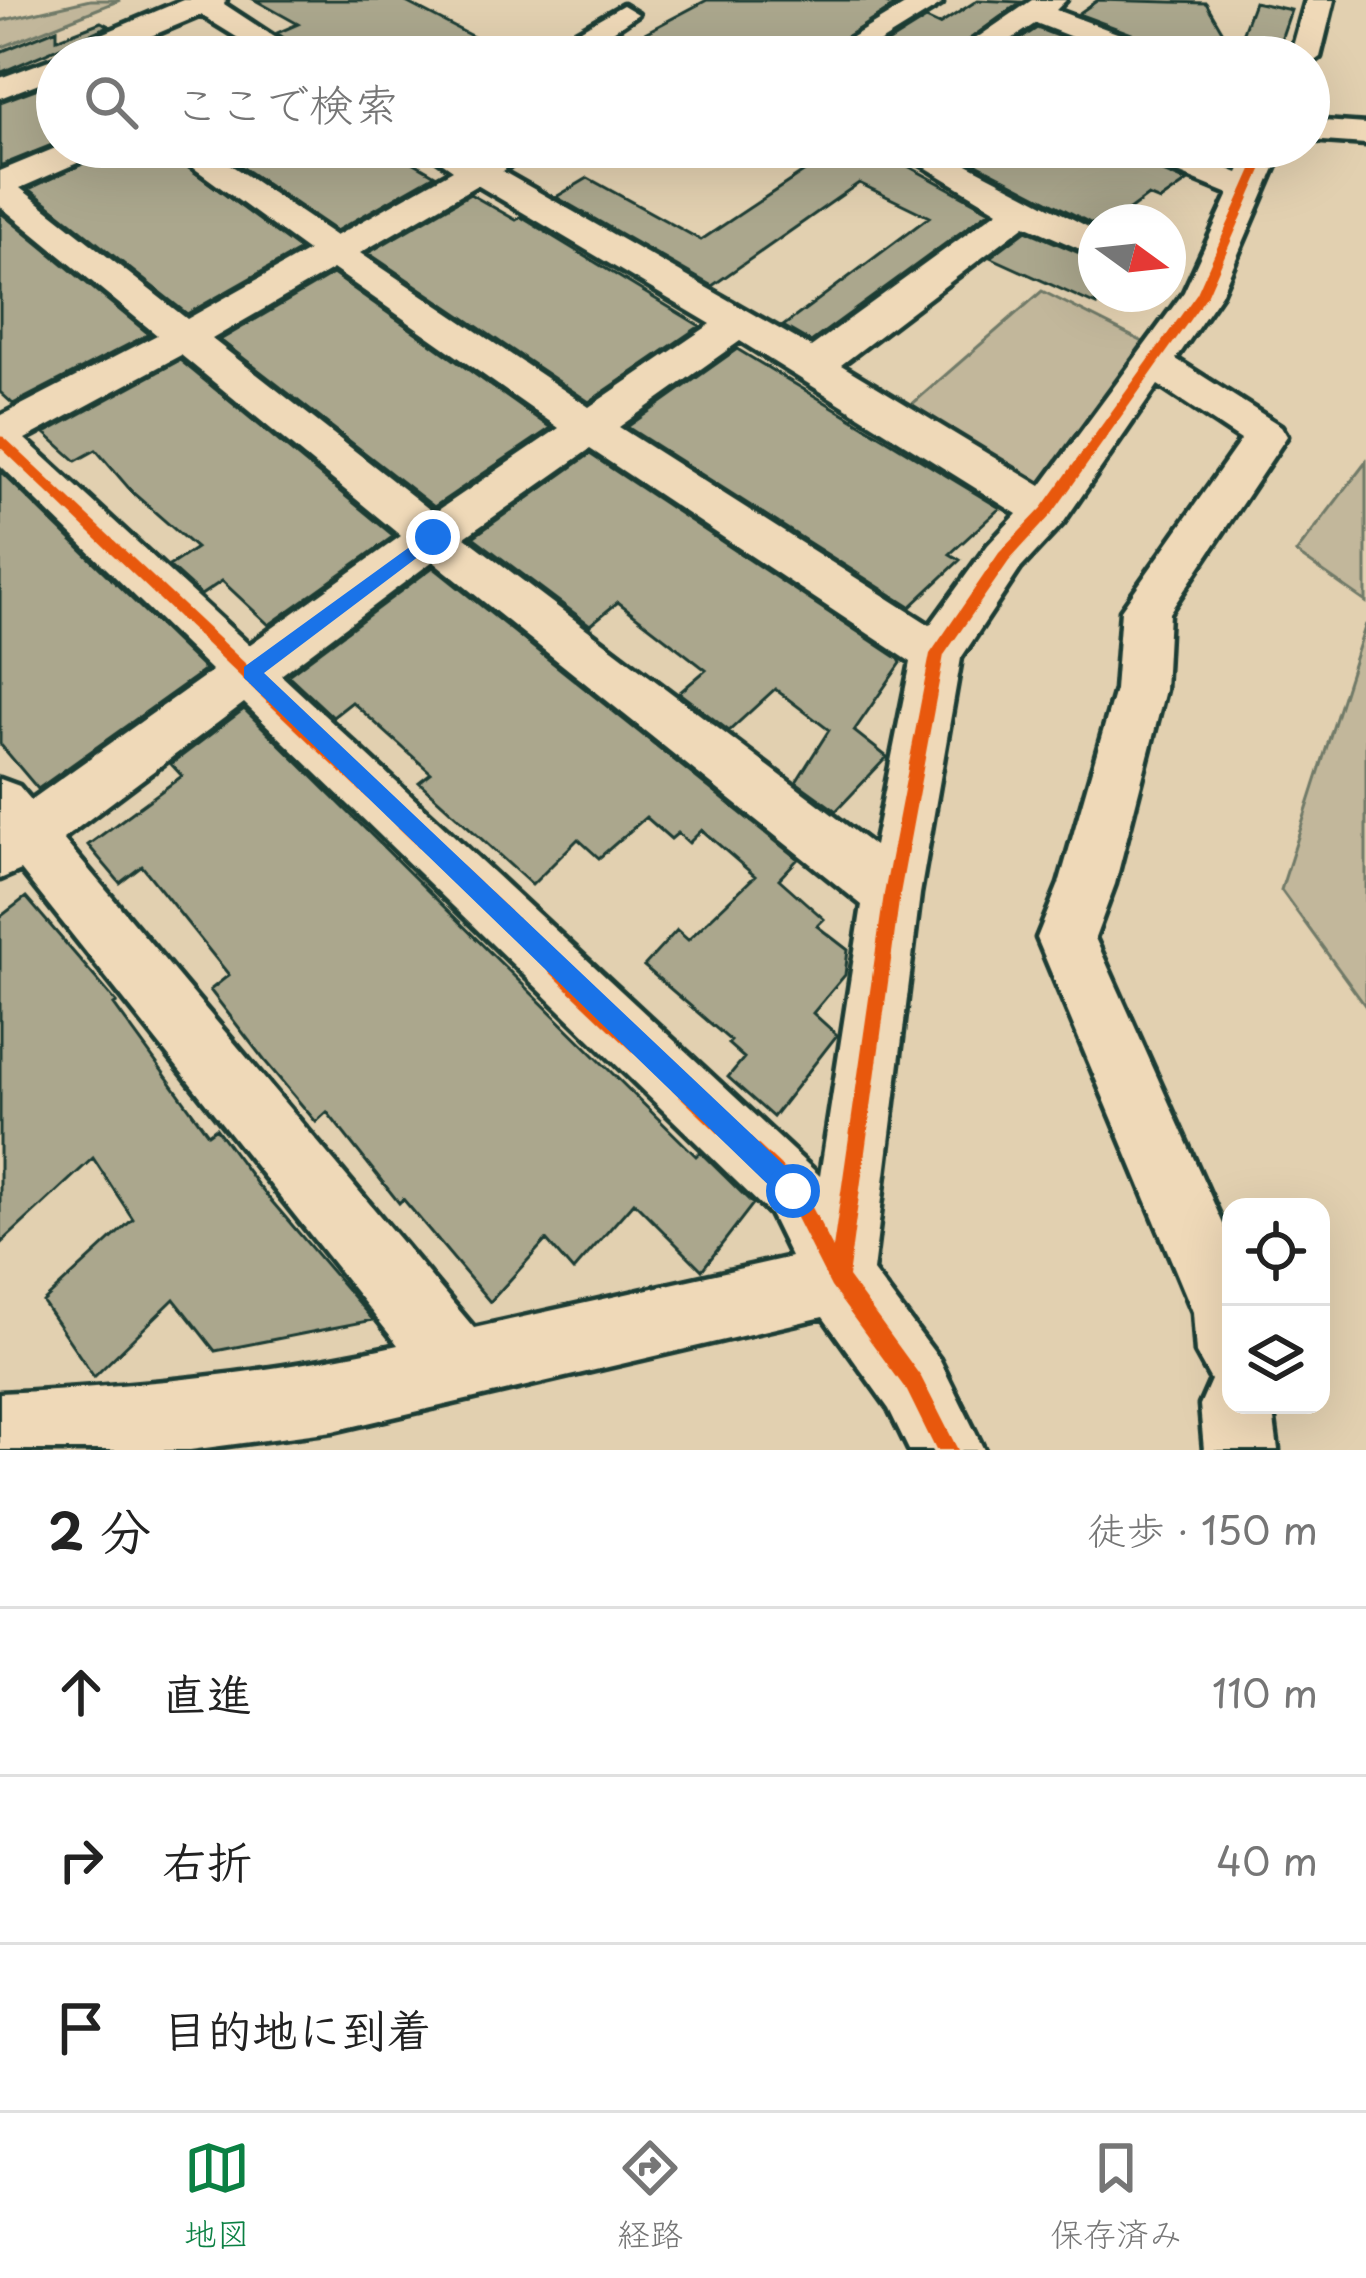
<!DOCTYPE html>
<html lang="ja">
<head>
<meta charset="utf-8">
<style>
	body { margin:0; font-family:"Playpen Sans","Klee One",sans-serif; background:#f2f2f2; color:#222 }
	.controls { position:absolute; right:36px; bottom:36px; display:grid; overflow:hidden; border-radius:24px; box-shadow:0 12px 48px #0002 }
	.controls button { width:108px; height:108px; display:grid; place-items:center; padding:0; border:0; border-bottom:3px solid #e0e0e0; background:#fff; color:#222; font:60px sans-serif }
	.compass { position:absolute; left:1078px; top:204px; width:108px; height:108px; border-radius:50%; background:#fff; box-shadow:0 12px 48px #0002; rotate:105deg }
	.stop { position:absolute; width:36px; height:36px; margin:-27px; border:9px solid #1a73e8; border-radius:50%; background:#fff }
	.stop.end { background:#1a73e8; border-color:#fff; box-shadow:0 3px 12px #0008 }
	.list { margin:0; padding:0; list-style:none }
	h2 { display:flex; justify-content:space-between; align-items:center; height:156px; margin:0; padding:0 48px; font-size:51px }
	h2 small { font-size:39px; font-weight:400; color:#767676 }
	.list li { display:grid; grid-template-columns:78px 1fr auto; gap:36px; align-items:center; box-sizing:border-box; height:168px; padding:0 48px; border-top:3px solid #e0e0e0 }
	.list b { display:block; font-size:45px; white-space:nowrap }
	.list em { font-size:39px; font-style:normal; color:#767676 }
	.icon { flex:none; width:66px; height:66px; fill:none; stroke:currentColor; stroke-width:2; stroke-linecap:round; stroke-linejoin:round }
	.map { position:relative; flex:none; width:1366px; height:1450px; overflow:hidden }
	.search { position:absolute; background:#fff; box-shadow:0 12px 48px #0002; left:36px; right:36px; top:36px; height:132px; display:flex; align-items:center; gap:30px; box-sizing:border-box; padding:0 42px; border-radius:66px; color:#767676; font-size:45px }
	.sheet { height:660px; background:#fff }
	nav { display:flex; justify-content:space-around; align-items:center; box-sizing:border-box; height:168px; border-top:3px solid #e0e0e0; background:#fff; font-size:33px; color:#767676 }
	nav a { display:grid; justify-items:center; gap:6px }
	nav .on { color:#0b8043 }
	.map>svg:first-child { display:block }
</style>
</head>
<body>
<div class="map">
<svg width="1366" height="1450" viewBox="0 0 1366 1450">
	<rect width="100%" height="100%" fill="#e2d0b0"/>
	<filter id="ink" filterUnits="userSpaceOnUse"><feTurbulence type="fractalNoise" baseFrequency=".00833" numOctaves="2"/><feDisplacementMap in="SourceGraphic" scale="24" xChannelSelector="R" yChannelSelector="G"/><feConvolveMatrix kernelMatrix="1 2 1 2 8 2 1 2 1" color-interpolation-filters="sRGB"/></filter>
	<g filter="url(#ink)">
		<path fill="#c2b79b" stroke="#707a68" stroke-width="3" d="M90 0H120L0 48V21Z
			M1042 291 1153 347 1036 488 903 412Z
			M1366 462V602L1296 553Z
			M1366 624V1007L1281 890Z"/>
		<path fill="#aba78d" stroke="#1f3d34" stroke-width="3" d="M255 0H402L512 57H309L277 33 298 24Z
			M707 0H879L894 6 815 57H703L706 47 702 41 688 37 649 57 628 42Z
			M978 0 1021 2 945 57H865L926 19 939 25Z
			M1098 0 1206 3 1235 53 1254 2 1291 10 1275 57H1170L1164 46 1078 14Z
			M101 22 109 26 0 73V52L57 29V39Z
			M1037 28 1111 57H993Z
			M57 81V143L0 166V102Z
			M118 147H161L300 250 187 314 29 189Z
			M212 147H387L435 175 336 231Z
			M841 147H873L990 211 811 342 783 326 929 217 859 183 712 286 556 197 588 178 701 240Z
			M944 147H1014L1055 164 1081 147H1123L1130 158 1187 182 1160 201 1148 196 1113 222H1096V226Z
			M470 194 516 220 521 217 700 326 589 402 368 253Z
			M0 212 149 334 13 404 0 392Z
			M1026 230 1096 260V305L990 257Z
			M333 274 551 428 434 507 220 340Z
			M737 349 1000 508 950 554 960 560 910 607 627 427Z
			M180 360 394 536 269 625 222 581 201 595 169 566 196 548 133 493 96 450 76 461 45 433Z
			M590 454 899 659 901 663 854 731 887 757 836 811 796 782 829 730 775 689 729 731 679 693 706 670 618 602 590 625 473 537Z
			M0 471 205 670 38 789 0 744Z
			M433 567 798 859 779 879 824 919 817 926 848 950 845 975 813 1013 837 1035 773 1117 728 1077 744 1058 728 1044 731 1041 644 966 677 930 688 940 755 876 702 830 689 843 678 833 671 839 646 817 599 858 578 839 532 885 419 782 431 773 352 702 333 717 288 675Z
			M244 709 696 1156 700 1152 753 1204 702 1270 634 1202 573 1271 546 1240 490 1302 403 1199 399 1203 327 1112 316 1122 264 1060 210 990 229 975 142 866 120 883 88 845 182 776 171 764Z
			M26 897 117 1003 114 1005 208 1134 216 1128 257 1184 373 1320 215 1351 174 1299 94 1377 43 1302 133 1219 93 1158 0 1244V917Z"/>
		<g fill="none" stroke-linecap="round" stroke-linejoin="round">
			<defs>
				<path id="minor" d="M226 0 224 4 305 57H269L201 15 101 57H57V76L0 98V78L60 56 64 50 183 0Z
					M913 0 942 4 856 57H819Z
					M1032 0H1066L1056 10 1162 50 1166 57H1123L1036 23 985 57H949Z
					M1306 0H1334L1320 57 1309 65V57H1290Z
					M623 5 638 14 607 35 645 57H605L569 36Z
					M687 41 698 44 702 50 698 56 660 57Z
					M1309 120 1366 124V144L1309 140Z
					M58 147H103L98 154 20 188 187 319 308 251 165 147H204L336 236 453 170 420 147H461L478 156 495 147H536L502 171 811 347 998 211 892 147H934L1096 231V256L1025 225 841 365 1041 486 1184 292 1229 194 1132 154 1127 147H1173L1238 173 1250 147H1284L1221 294 1176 359 1281 426 1287 436 1169 613 1165 690 1115 884 1095 938 1231 1242V1405H1272L1278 1450H1204L1200 1405 1211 1380 1196 1353 1193 1312 1037 938 1059 884 1115 690 1121 610 1241 440 1158 385 1063 523 1020 569 961 658 920 894 873 1271 939 1359 984 1450H909L889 1409 823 1317 333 1431 190 1450H0V1393C134 1386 268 1374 398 1345L21 870 0 879V779L19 786 31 800 212 671 0 465V416L157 335 0 206V171ZM477 185 711 324 589 407 360 253ZM333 269 559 428 434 513 212 339ZM740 341 1017 514 988 545 930 625 619 427ZM181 355 401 536 249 645 25 439ZM590 449 911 662 874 846 465 537ZM433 561 862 905 820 1176 281 675ZM244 703 770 1214 791 1257 474 1328 63 839Z"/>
			</defs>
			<use href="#minor" stroke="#1f3d34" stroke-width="9"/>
			<use href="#minor" fill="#efd9b8" fill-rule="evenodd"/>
			<defs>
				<path id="cycleway" d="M1262 147H1272L1208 294 1052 514 1009 561 944 655 900 894 848 1277 921 1377 958 1450H936L907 1391 831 1287 786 1198 0 447V436L4 437 800 1184 833 1248 884 894 930 654 999 553 1042 508 1197 293Z"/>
			</defs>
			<use href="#cycleway" stroke="#efd9b8" stroke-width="7"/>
			<use href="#cycleway" fill="#e8590c" fill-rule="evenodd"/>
		</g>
	</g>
	<path fill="#1a73e8" d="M433 530 442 537 439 541 264 673 802 1182 805 1191 802 1200 793 1204 784 1200 244 678V667Z"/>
</svg>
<div class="controls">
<button><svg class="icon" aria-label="locate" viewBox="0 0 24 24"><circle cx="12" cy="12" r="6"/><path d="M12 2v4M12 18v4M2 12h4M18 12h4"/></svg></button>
<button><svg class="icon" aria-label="layers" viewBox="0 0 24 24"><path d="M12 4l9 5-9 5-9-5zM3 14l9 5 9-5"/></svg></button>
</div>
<svg class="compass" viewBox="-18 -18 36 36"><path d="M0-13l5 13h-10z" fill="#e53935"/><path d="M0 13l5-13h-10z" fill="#767676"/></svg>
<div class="stop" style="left:793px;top:1191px"></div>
<div class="stop end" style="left:433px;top:537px"></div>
<div class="search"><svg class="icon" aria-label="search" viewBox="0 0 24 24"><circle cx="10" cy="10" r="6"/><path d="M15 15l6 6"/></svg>ここで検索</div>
</div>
<section class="sheet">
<h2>2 分<small>徒歩 · 150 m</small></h2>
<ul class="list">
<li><svg class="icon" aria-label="ahead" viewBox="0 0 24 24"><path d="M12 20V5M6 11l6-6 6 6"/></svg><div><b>直進</b></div><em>110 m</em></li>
<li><svg class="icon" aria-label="right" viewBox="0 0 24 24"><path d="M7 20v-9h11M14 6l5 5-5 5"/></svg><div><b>右折</b></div><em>40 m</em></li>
<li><svg class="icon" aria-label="arrive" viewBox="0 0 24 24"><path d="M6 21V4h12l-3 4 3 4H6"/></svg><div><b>目的地に到着</b></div></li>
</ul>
</section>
<nav>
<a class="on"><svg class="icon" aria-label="map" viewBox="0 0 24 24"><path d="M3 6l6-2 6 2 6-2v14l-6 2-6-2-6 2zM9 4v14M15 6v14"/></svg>地図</a>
<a><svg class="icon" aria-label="directions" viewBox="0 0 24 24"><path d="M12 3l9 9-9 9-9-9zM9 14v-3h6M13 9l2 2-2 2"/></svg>経路</a>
<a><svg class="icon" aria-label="saved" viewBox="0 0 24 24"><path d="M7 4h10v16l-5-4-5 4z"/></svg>保存済み</a>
</nav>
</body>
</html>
